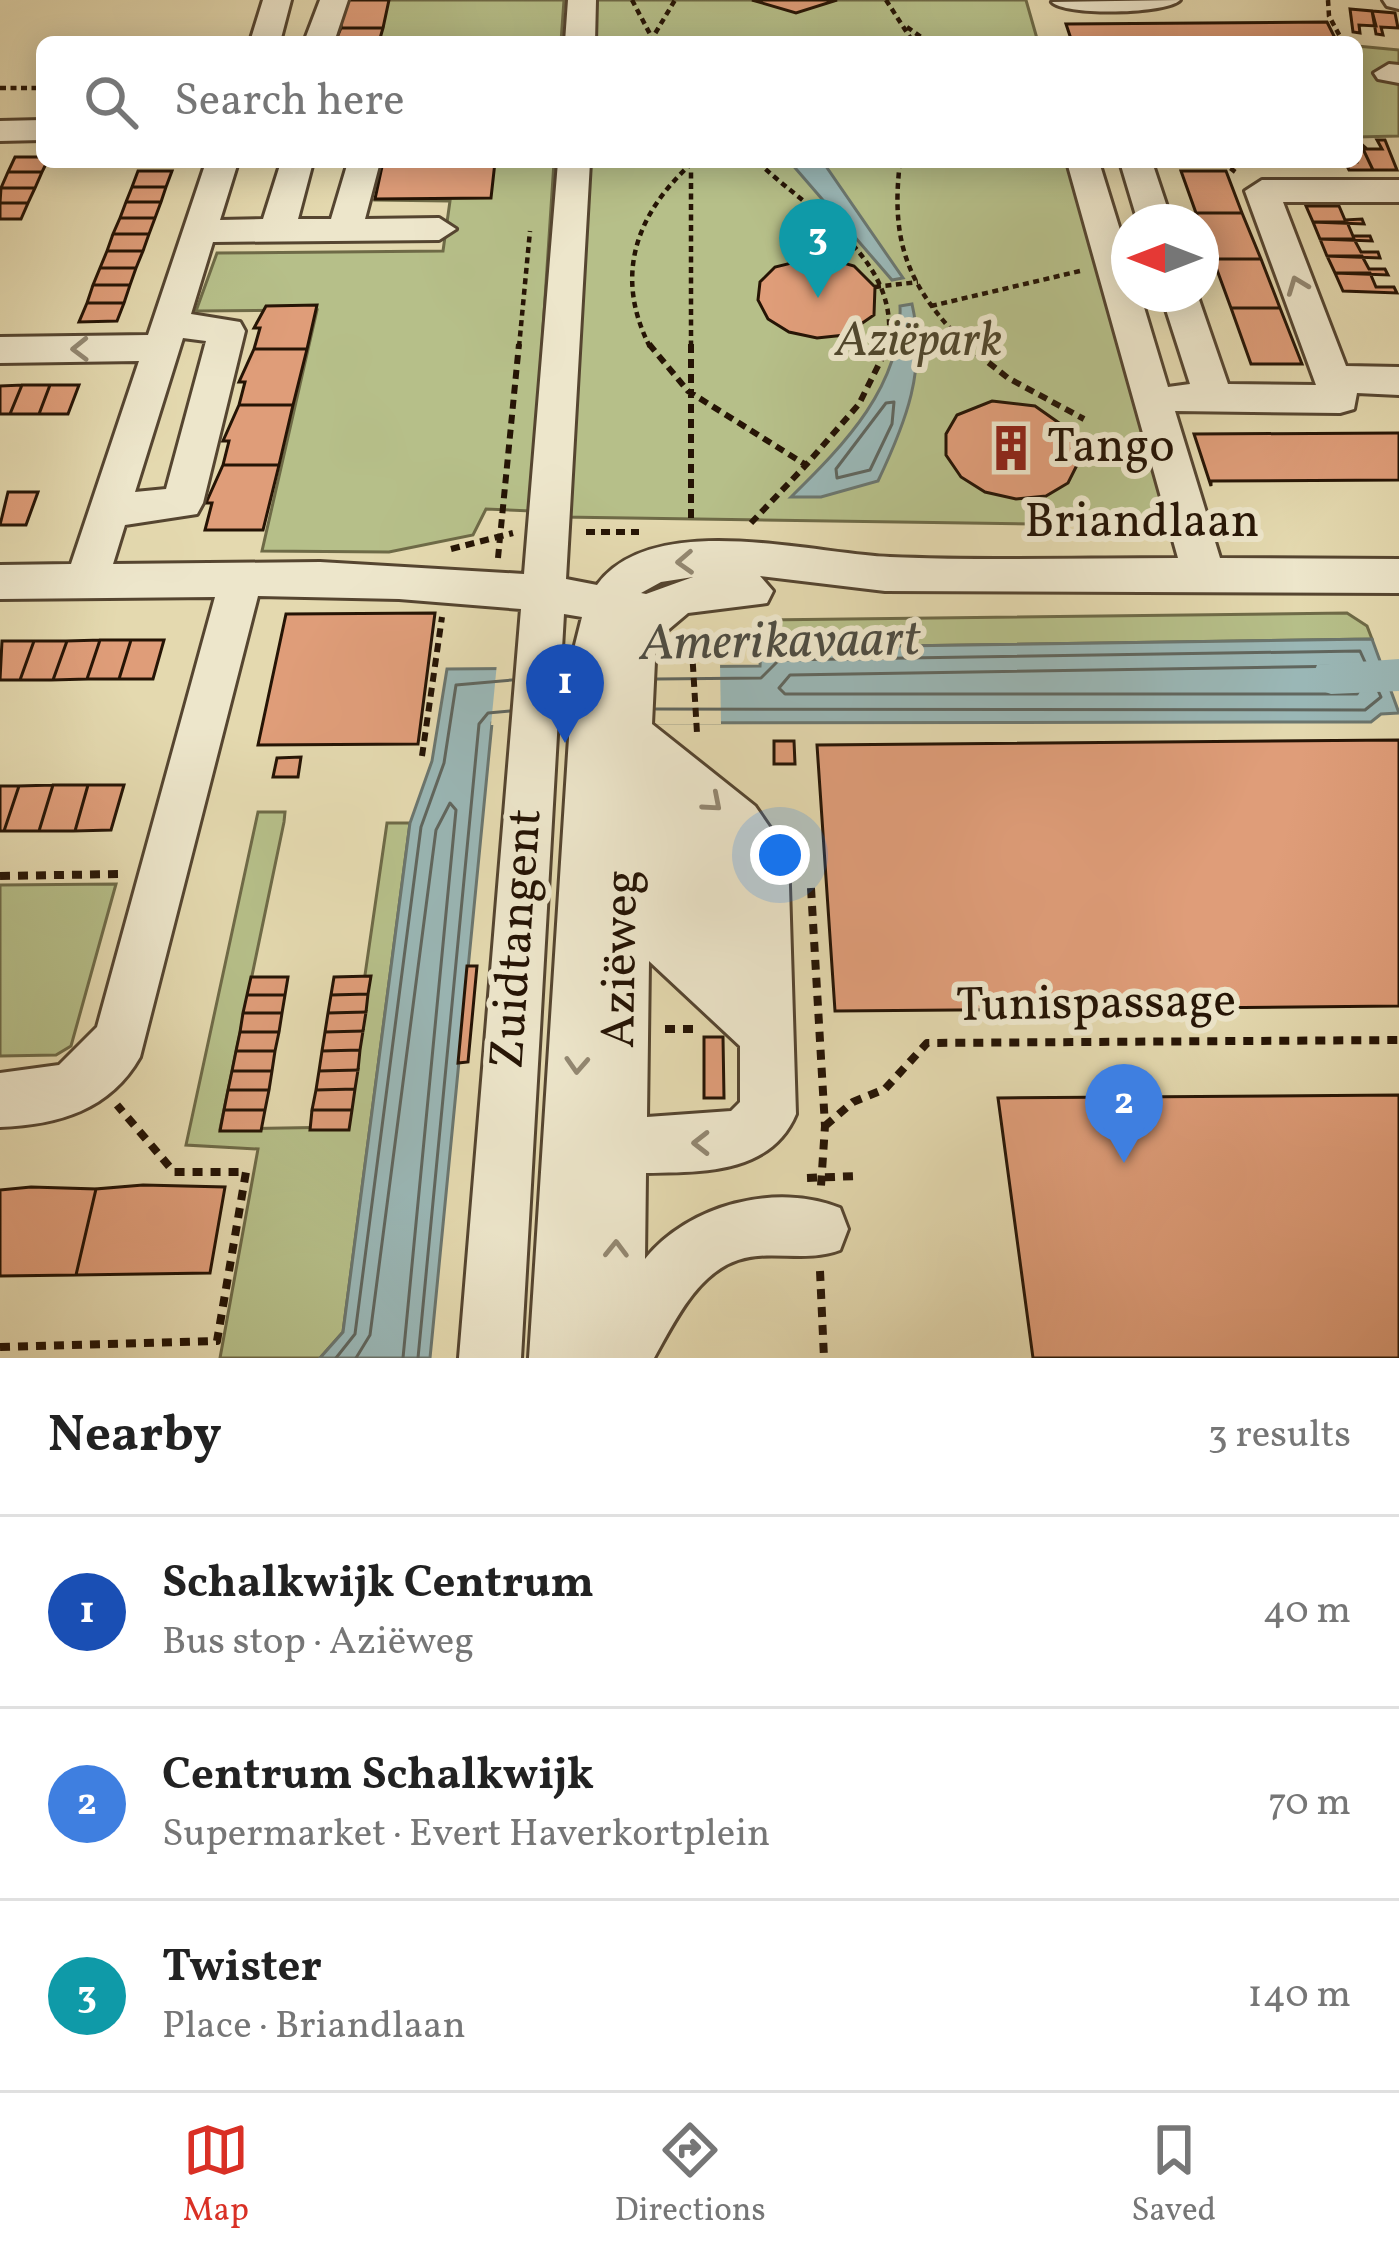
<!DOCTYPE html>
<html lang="en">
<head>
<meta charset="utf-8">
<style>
	body { margin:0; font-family:Vollkorn,serif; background:#f2f2f2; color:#222 }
	.compass { position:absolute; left:1111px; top:204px; width:108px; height:108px; border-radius:50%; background:#fff; box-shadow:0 6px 30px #0003; rotate:270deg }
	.you { position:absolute; left:780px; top:855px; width:42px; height:42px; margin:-30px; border:9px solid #fff; border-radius:50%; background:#1a73e8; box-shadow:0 0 0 18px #1a73e833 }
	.badge { display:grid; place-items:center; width:78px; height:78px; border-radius:50%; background:#d93025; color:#fff; font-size:39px; font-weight:700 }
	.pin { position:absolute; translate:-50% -99px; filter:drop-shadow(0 3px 6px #0008) }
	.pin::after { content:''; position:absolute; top:63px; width:42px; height:36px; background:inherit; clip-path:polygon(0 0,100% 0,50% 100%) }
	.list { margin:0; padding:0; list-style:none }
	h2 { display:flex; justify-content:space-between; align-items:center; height:156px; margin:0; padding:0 48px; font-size:51px }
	h2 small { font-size:39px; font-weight:400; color:#767676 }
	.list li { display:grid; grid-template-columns:78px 1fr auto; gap:36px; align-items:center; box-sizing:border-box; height:192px; padding:0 48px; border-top:3px solid #e0e0e0 }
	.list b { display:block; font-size:45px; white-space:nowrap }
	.list p { margin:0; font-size:39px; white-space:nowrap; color:#767676 }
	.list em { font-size:39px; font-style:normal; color:#767676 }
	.icon { flex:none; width:66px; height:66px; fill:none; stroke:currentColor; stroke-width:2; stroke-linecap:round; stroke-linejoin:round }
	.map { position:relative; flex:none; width:1399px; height:1358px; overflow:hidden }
	.search { position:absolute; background:#fff; box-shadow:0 6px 30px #0003; left:36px; right:36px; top:36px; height:132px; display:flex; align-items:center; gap:30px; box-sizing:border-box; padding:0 42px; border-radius:18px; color:#767676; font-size:45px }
	.sheet { height:732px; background:#fff }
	nav { display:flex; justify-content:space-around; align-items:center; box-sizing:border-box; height:168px; border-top:3px solid #e0e0e0; background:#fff; font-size:33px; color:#767676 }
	nav a { display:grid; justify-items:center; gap:6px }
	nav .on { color:#d93025 }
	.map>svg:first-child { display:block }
</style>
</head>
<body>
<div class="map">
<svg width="1399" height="1358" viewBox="0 0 1399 1358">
	<rect width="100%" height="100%" fill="#e4d9af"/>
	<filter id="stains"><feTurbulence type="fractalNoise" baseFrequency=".00167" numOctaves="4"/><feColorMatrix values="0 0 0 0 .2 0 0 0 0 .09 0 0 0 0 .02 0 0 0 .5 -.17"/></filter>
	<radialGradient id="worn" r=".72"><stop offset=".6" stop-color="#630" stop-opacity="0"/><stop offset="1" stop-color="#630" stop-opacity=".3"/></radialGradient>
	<path fill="#b6bf89" stroke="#6e6a47" stroke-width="3" d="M341 0H564L561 42H329Z
		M597 0H1026L1038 42H595Z
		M1357 46 1399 50V136L1357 137Z
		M383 162H554L531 511 486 509 473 535 389 552 262 551 317 310 196 311 217 253 443 251 450 201 375 200Z
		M586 162H1072L1175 526 562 517Z
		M1347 613 1367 626 1372 639 761 648 759 620Z
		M258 812H285L284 822 220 1129 343 1127 387 823H410L343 1332 320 1358H220L258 1149 186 1145Z
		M116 884 71 1046 56 1055 0 1056V885Z"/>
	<path fill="#9ab7b6" stroke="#6b766f" stroke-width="3" d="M790 162H823L903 278 892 280Z
		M912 304C927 369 906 422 878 481L821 497H791C844 445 903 385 900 306Z
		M1372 639 1399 713 1381 714 1371 722 492 723 430 1358H320L343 1332 410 823 432 761 447 669 760 666 761 648Z"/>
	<path fill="#e4d9af" d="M497 663H720L721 724 491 725Z"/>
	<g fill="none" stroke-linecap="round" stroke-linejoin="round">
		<path stroke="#60665e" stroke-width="3" d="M894 402 892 424 870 470 837 478 836 469 886 403Z
			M1349 666 1361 687 1357 694H785L779 688 790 675Z
			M656 709 1365 710 1381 697 1360 651 779 660 761 678 657 679
			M336 1358 355 1334 421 827 444 763 456 685 512 680
			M356 1358 370 1335 436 830 450 803 456 810 403 1358
			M418 1358 479 724 488 713 510 711"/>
		<path fill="#9ab7b6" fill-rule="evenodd" d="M1399 659V691L1331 694 1317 689 1312 677 1317 665Z"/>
	</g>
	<path fill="#df9d79" stroke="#251405" stroke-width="3" d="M349 0H389L383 28H341L342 8Z
		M837 0 796 13 752 0Z
		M1350 9 1372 11 1376 26 1359 25 1360 33 1353 32Z
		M1372 11 1395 13 1398 28 1381 27 1383 35 1376 34Z
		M1327 22 1337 42H1072L1066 24Z
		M341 28H383L379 42H335Z
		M1357 140 1367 149H1363L1373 170H1349L1345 162H1357Z
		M1377 140H1385L1397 170H1373L1363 149H1382Z
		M15 157H42L47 162 42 172H8Z
		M383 162H495L491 198 375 199Z
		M138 171H172L166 187H132Z
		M1181 171H1226L1242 213H1196Z
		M8 172H42L35 188H1Z
		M132 187H166L161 202H126Z
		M1 188H35L28 203H0Z
		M126 202H161L155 218H120Z
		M0 203H28L21 219H0Z
		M1306 206H1339L1345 220 1362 219 1364 224 1313 222Z
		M1196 213H1242L1261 259H1213Z
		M120 218H155L149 234H113Z
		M1313 222H1347L1353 236H1370L1372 241 1320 239Z
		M113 234H149L143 251H107Z
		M1320 239H1354L1361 252H1378L1380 258 1327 256Z
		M107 251H143L136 268H100Z
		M820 256 854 266 875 287 874 315 845 335 817 338 789 332 768 319 758 300 760 282 775 267Z
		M1327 256H1362L1369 269H1385L1388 275 1335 273Z
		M1213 259H1261L1280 308H1231Z
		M100 268H136L130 285H93Z
		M1335 273H1370L1376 287H1394L1397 293 1343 291Z
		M93 285H130L124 303H87Z
		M87 303H124L117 321 79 322Z
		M317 305 307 349H254L260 328H254L266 306Z
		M1231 308H1280L1302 364H1251Z
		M254 349H307L293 405H239L245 382H239Z
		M22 385 10 414H0V386Z
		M22 385H50L39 414H10Z
		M50 385H79L68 414H39Z
		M992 401 1035 406 1069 430 1078 463 1068 483 1046 496 1016 499 985 492 961 477 946 455V434L957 415Z
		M239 405H293L279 465H223L229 441H223Z
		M1397 433H1399V480L1211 481V486L1194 434Z
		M223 465H279L263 530H205L212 503H206Z
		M8 492H38L26 525H0Z
		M435 613 418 744 258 745 286 614Z
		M100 640H131L119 679H87Z
		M100 640 87 679 53 680 67 641Z
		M131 640H164L153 679H119Z
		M2 641H34L20 680H0Z
		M34 641H67L53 680H20Z
		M1399 740V1006L835 1011 817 745Z
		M774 741H794L795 764H774Z
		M301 757 298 777H273L277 758Z
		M53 785H88L75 831H39Z
		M53 785 39 831H4L19 786Z
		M88 785H124L111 830 75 831Z
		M0 786H19L4 831H0Z
		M467 966H477L468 1062 458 1063Z
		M371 976 368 994 331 995 334 977Z
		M251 977H288L285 995H247Z
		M368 994 366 1012 328 1013 331 995Z
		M247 995H285L282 1013H243Z
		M366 1012 363 1031 325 1032 328 1013Z
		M243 1013H282L279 1032H240Z
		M363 1031 360 1050 322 1051 325 1032Z
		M240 1032H279L275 1051H236Z
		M704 1037H723L724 1098H704Z
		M360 1050 358 1070 319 1071 322 1051Z
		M236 1051H275L272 1071H232Z
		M358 1070 355 1089 316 1090 319 1071Z
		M232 1071H272L269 1090H228Z
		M355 1089 352 1110H312L316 1090Z
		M228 1090H269L265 1110H224Z
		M1399 1095V1358H1033L998 1098Z
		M224 1110H265L261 1131H220Z
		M312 1110H352L349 1130H310Z
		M143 1185 225 1187 210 1273 76 1275 96 1189Z
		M31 1187 96 1189 76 1275 0 1276V1190Z"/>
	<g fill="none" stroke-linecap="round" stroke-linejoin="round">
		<defs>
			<path id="minor" d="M263 0H291L280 42H250Z
				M320 0H348L334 42H304Z
				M568 0H596L595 42H565Z
				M1180 0C1167 14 1065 16 1052 2Z
				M1383 0H1399V9L1387 6Z
				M1389 64 1399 65V83L1378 79 1374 73Z
				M42 120V140L0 141V121Z
				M206 162H238L220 220 263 219 281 162H313L298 219H331L348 162H380L365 219 439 218 456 229 439 240 213 242 191 314 240 322 245 331 203 503 197 514 125 525 113 564 320 562 524 574 558 162H590L566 579 597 585C652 509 812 554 890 557 986 561 1082 558 1178 558L1067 162H1099L1129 259V294H1140L1168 387 1190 384 1161 294H1197L1228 384 1316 385 1245 191 1262 180H1399V202H1283L1346 366 1399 367V395L1357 393 1354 409 1340 413 1175 411 1220 558 1399 559V593L885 591 760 576 773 591 767 603 688 613 656 640 652 724 755 806 788 854 796 1114C771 1174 702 1172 646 1173L645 1259C688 1205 776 1182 840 1208L848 1229 840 1250C806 1263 770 1249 738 1260 696 1274 674 1323 654 1358H529L575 645 582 617 564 614 521 1358H459L521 609 399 599 258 596 140 1057C110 1110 58 1125 0 1127V1073L59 1065 97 1027 215 597 0 599V565L71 564 139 361 0 363V337L148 335ZM183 338 206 341 166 489 135 492ZM693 577 646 594 641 593 661 582ZM649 961 740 1046V1102L731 1111 647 1117Z
				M1120 162H1152L1172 222H1138Z"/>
		</defs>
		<use href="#minor" stroke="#554530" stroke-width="6"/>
		<path stroke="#251405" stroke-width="4.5" stroke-dasharray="6 4.5" stroke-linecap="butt" d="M632 0 650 34
			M886 0 913 42
			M1328 0 1329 16 1343 42
			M907 27 928 42
			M650 42 675 0
			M0 88H42
			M691 162V347
			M758 162C814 216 901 257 888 347
			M900 162C890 244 909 289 968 347
			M1222 162 1238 174
			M875 287 918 282
			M931 306 1080 271
			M519 347 530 231
			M650 347C614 277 635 215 691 164"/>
		<path stroke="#251405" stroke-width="6" stroke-dasharray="9 6" stroke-linecap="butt" d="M649 344 688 391 806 465 859 404 889 344
			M691 344V524
			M965 344 1008 378 1084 419
			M751 523 806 465
			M586 532H639
			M451 549 513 533
			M498 558 519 344
			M691 633 697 733
			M422 756 442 617"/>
		<path stroke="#251405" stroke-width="8" stroke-dasharray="10 8" stroke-linecap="butt" d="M0 876 122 874
			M811 888 825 1126 821 1186
			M665 1029H694
			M825 1126 853 1102 885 1089 927 1043 1399 1040
			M807 1178 858 1176
			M820 1271 824 1358
			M0 1347 217 1341 246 1172H174L117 1105"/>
		<use href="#minor" fill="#ede6cb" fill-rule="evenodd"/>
	</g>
	<defs><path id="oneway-chevron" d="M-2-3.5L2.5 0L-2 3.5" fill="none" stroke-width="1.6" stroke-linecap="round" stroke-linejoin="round" transform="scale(3)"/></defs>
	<g stroke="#938872">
		<use href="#oneway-chevron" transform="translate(1297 285) rotate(-111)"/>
		<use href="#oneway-chevron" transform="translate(80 349) rotate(179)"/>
		<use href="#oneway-chevron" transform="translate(685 562) rotate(177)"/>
		<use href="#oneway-chevron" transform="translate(713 803) rotate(41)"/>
		<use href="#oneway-chevron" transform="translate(577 1065) rotate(93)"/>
		<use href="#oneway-chevron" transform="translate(701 1143) rotate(-180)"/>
		<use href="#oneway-chevron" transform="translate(616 1249) rotate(-89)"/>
	</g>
	<defs>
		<symbol id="building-bare" viewBox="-9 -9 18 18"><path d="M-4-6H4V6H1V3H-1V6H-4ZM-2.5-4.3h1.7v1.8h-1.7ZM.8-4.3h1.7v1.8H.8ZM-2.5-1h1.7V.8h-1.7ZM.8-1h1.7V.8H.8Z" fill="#8f2418" stroke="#ede6cb" stroke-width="2.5" paint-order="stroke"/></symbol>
	</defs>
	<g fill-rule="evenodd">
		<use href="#building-bare" x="978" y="415" width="66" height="66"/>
	</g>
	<g text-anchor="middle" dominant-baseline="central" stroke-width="12" stroke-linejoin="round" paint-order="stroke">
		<g font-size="48" font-style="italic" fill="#50472d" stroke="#ede6cb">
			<text x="919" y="342">Aziëpark</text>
		</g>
		<g font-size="48" fill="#251405" stroke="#ede6cb" text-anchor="start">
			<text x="1047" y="448">Tango</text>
		</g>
		<g font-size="48" fill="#251405" stroke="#ede6cb">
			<text x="1142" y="523">Briandlaan</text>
			<text transform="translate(518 939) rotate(-86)">Zuidtangent</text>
			<text transform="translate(622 959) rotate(-89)">Aziëweg</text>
			<text transform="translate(1096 1005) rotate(-1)">Tunispassage</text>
		</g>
		<g font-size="51" font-style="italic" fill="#4e4d43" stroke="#ede6cb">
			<text transform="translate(780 643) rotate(-1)">Amerikavaart</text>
		</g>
	</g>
	<rect width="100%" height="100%" filter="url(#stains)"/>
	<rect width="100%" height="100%" fill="url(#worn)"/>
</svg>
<svg class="compass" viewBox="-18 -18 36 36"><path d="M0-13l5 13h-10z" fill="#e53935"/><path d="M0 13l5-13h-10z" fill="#767676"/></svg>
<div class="you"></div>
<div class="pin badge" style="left:565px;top:743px;background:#1a4fb4">1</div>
<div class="pin badge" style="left:1124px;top:1163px;background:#3f7fe0">2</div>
<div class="pin badge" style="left:818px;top:298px;background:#0f9aa8">3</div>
<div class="search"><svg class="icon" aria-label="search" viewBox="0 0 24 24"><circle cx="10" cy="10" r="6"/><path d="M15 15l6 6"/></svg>Search here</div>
</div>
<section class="sheet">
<h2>Nearby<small>3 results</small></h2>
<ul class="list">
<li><span class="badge" style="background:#1a4fb4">1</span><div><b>Schalkwijk Centrum</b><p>Bus stop · Aziëweg</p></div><em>40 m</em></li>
<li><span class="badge" style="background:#3f7fe0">2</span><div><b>Centrum Schalkwijk</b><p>Supermarket · Evert Haverkortplein</p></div><em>70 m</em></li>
<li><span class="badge" style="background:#0f9aa8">3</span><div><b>Twister</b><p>Place · Briandlaan</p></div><em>140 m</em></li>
</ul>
</section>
<nav>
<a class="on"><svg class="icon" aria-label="map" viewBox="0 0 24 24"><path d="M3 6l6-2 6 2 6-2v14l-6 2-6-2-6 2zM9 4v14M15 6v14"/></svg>Map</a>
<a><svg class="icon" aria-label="directions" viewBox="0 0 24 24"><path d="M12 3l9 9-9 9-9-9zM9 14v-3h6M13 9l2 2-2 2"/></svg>Directions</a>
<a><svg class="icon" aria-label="saved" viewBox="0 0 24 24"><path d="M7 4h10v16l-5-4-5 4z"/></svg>Saved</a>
</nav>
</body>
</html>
